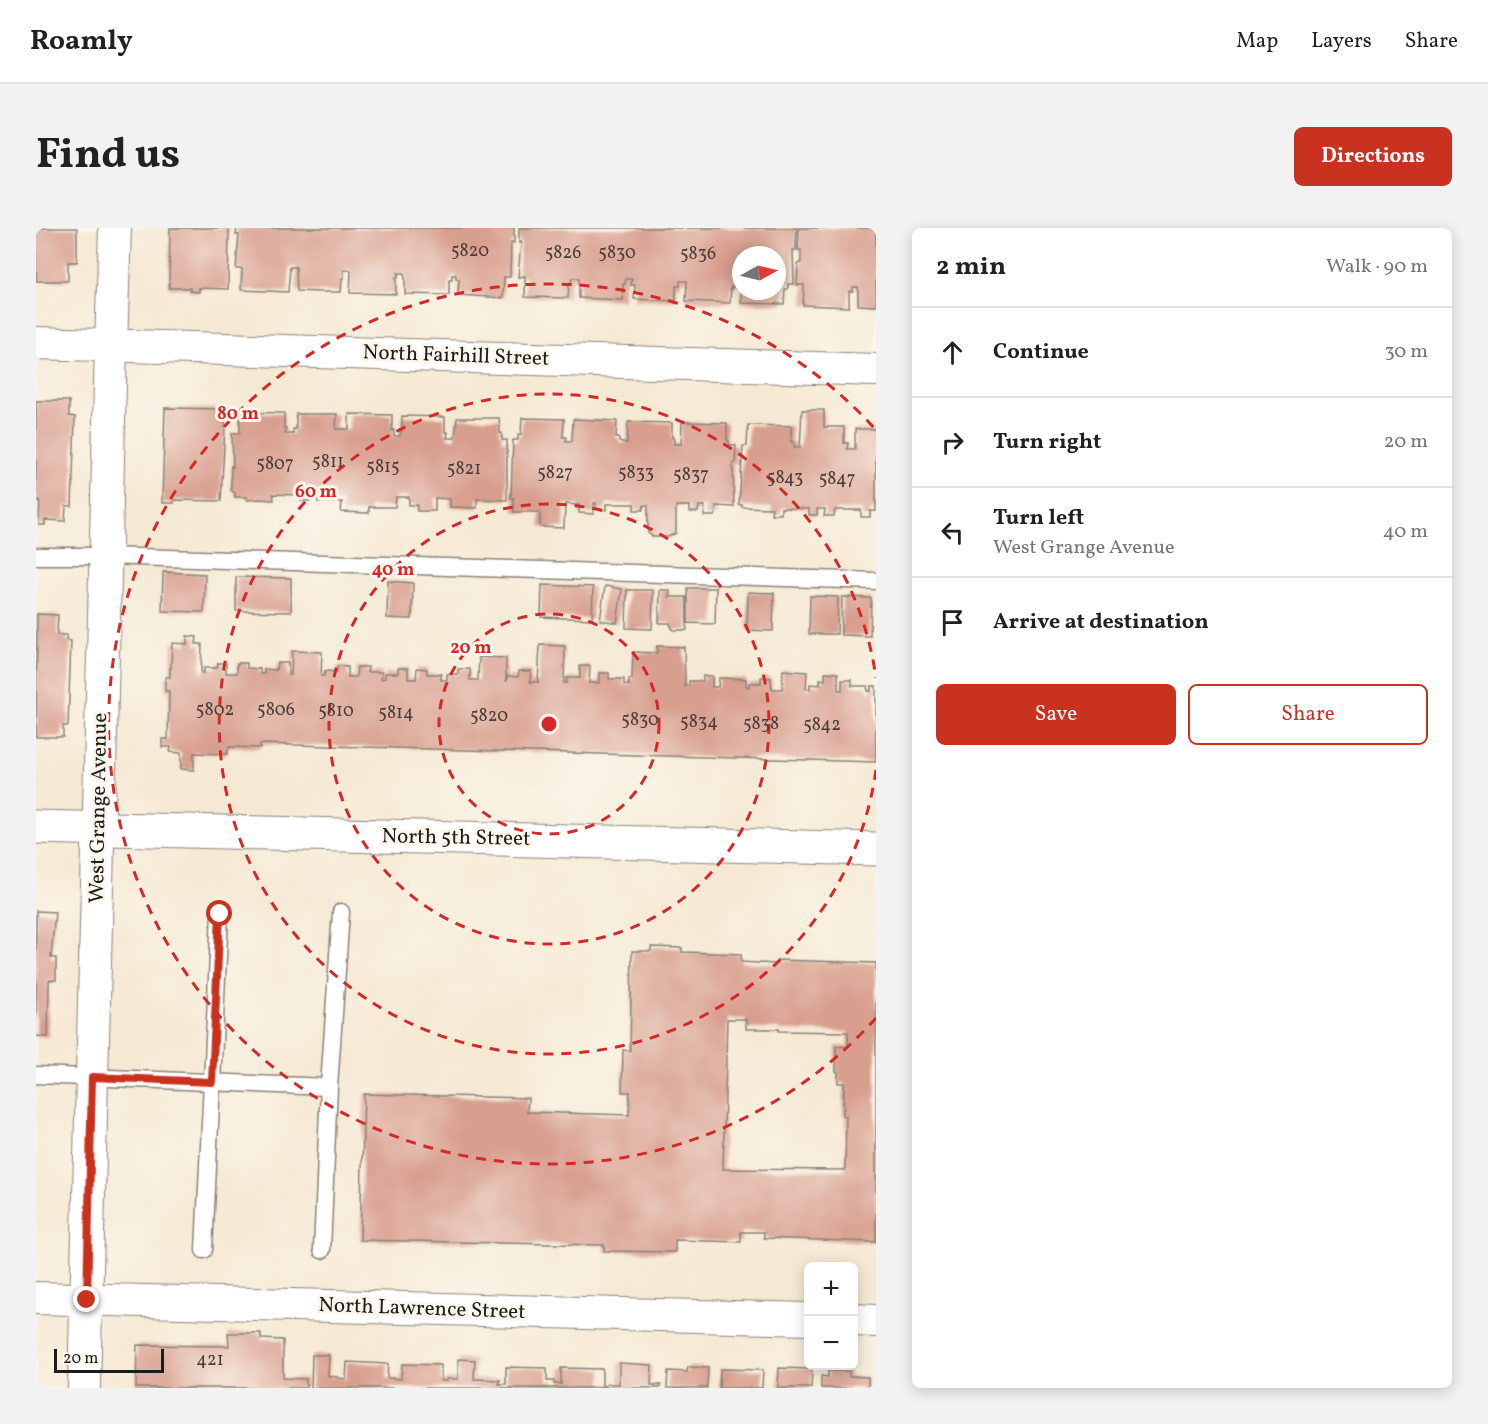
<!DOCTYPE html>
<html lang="en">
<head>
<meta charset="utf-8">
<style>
	body { margin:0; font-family:Vollkorn,serif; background:#f2f2f2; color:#202124 }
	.controls { position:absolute; right:18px; bottom:18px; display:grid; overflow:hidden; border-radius:9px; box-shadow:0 3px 15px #0003 }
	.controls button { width:54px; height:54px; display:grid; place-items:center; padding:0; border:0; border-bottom:2px solid #e0e0e0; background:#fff; color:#202124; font:30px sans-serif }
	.compass { position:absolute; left:696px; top:18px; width:54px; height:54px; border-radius:50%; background:#fff; box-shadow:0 3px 15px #0003; rotate:82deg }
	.scale { position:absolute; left:18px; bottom:15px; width:110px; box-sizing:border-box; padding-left:6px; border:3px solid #1c1c1c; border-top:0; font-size:16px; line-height:21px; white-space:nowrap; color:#1c1c1c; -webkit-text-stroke:4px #fbf7ec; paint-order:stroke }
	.stop { position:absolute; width:18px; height:18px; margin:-14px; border:4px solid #c8321e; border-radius:50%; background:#fff }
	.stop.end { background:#c8321e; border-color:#fff; box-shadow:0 2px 6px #0008 }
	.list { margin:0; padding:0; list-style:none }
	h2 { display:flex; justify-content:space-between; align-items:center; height:78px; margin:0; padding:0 24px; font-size:26px }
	h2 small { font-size:20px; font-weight:400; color:#757577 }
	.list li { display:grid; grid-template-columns:39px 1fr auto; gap:18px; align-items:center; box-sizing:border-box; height:90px; padding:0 24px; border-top:2px solid #e0e0e0 }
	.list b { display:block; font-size:22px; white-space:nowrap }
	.list p { margin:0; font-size:20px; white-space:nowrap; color:#757577 }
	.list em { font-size:20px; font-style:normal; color:#757577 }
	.actions { display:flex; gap:12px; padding:18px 24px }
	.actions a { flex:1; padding:14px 0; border:2px solid #c8321e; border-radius:9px; text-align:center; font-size:21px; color:#c8321e }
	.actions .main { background:#c8321e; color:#fff }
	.icon { flex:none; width:33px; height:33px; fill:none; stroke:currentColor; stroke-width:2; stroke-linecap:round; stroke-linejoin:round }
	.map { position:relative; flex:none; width:840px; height:1160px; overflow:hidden; border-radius:9px }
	header { display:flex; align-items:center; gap:36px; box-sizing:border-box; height:84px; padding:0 30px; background:#fff; border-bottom:2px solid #e0e0e0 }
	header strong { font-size:28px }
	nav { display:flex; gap:33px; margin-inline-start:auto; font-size:21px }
	.intro { display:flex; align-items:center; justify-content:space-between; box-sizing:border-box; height:144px; padding:0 36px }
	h1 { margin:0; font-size:42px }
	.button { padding:15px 27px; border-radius:9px; background:#c8321e; color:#fff; font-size:21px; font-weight:700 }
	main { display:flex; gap:36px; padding:0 36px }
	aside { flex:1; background:#fff; border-radius:9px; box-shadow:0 3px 15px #0003 }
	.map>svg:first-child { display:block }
</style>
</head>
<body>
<header>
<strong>Roamly</strong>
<nav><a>Map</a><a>Layers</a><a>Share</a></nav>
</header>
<div class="intro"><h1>Find us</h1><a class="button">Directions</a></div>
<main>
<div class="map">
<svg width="840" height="1160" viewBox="0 0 840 1160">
	<rect width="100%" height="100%" fill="#fbf7ec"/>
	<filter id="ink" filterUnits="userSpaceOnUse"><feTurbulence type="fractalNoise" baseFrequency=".0167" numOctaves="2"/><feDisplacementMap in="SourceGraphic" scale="12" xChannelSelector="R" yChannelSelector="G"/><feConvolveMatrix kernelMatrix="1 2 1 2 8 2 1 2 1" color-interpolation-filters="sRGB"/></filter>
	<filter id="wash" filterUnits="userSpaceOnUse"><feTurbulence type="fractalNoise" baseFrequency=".008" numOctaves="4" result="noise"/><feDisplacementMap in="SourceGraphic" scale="24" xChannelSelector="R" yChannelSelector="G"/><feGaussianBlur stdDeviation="1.35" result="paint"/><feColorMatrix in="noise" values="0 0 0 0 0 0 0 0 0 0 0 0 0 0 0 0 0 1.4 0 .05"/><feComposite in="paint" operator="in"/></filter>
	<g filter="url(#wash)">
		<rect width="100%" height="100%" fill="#f6e9d4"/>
		<g id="blocks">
			<path fill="#d89e8e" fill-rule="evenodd" d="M0 0H41V34H32V53H0Z
				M134 0H193L192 61 163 60V64L153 63 154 60H133Z
				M201 0H478V15H475L474 49H468L467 70 422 67 423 51H420V47H416V52H413V67L369 66V51L368 45H362V50L360 49V66L314 65 315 42H308V50H306L305 64H283L261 63 260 39H254L252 64 205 62 206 41H200L203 7H200Z
				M483 0H761L760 22H757L758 56H752V61H749L748 76 705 75V63H741V27H705V54H701L700 59H695L694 75 650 73 651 53H644V58H640V73L598 71 599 57H595L596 51H590L589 56H587V72L543 70V50H536L535 55H533L532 70 489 69V48L482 49 485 14 483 15Z
				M763 0H840V78L822 77V59H817V63H813V79L767 77 768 57H761L762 36 765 35V22H762Z
				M0 173H33V188L39 189 36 278H30L29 293 9 292V297H3L4 272H0Z
				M129 180 190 181 185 273 138 272V275H126Z
				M766 182H788V199H808V215H812L811 221H819V201H840V283H834V289H825V282H799L798 288H788L789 281H781V287H773V281L745 280V286H735L736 280 706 279V277H703L707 218H711L712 197 755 198V214H758V219H764Z
				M204 184 248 185V200H250L249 206H257V201H260V186H301L300 201H313V186L356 187V203L358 202V208H364V203L366 204V188L409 189V204H412L411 210H419L421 190H463L464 205H466V212H471V272L441 271V280L414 279V271L399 270V283H381V277H373V269H360L359 279H333V285L305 284 306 274H282V267H274V273H265V267L237 266 238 272 224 271 211 272V269H199V265L195 262V238L197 239 196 205H204Z
				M486 190 528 191 527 209H531L530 213H536L537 191 581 193 580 210H583V214L587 215H591L592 194 636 195V210H638V216H645L646 194 691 195V212L693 213V217H700L699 235H697L698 279 680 278 679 288H668L669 278H663L662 284H653V278H640V305L632 309H617L612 305V277H608L607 282H598V276H570V282L561 281 560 275H558V286L543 285V277L529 276 528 300 504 299V284H478V270H475L477 212H482V207H485Z
				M127 344 169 346 168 384 126 383Z
				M200 349 255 350V384L200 383Z
				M352 353 377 355 376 391 351 390Z
				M506 357 557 359 556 391 505 389Z
				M569 358 586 361 581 395 564 392Z
				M652 360H680L679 396 652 395Z
				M591 362H617L616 401 590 400Z
				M624 362H634L633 369H651V402H637L634 395H623Z
				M712 364 738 365 737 403 711 402Z
				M774 368 802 369 801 406H773Z
				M806 369 835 370 834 408 805 407Z
				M1 386 22 387 21 407H31L30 412 35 413 32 498H27V509H0Z
				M151 408 161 409 160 416H166L165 445H168V440H181L182 435H190V445H201V435H211V440L224 441V446H228V441L240 442 241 435H252V447H255L256 423 286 424 285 448H288L289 443 301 444V438L312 439V449H320L321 439H332L331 444H346L345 451 349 450V445H362V440H372V451H380L381 440 391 441V446H405V452H411V446H422V441H434V452H442L443 429 470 430V453H471V448L482 449 483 443H495L494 454H502L504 417 529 418 528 455H531V450H544V438H554L553 455H563V445H573V451H588V457H593V451H596L597 424 621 425V418L648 419 649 458H653V453H667V448H676V459H682L683 450 710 451V458L713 459V455H725V449L735 450 736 461H746L747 442 771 444 770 461H774V456L784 457V451L789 452V444L802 445V462H806V452H816V458H831L832 463H835V458H840V534L224 516V520L193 519 191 526 158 525V542L145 541V525L134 524 135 519H126V511H132L133 463H129V449H134V440H135L136 415 151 416Z
				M0 683 19 684 15 730H20V752H13L12 809 0 808Z
				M615 719 646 720V724L705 726V734L740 736 741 732 840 735V1014L728 1010V1004H705V1014L639 1012V1024L568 1023V1017L324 1012 328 866 492 870 491 884 593 887 594 864H586L587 822 594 823 596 723H615ZM691 791H710V801H743V803L812 804V819L800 818V843L802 844V855H808L807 888H810L809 942 687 941Z
				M192 1105H225V1111L247 1112V1150L270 1151V1160H100L101 1117 193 1118Z
				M276 1127H293L292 1148 302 1149V1150L310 1151 311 1134 352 1136 351 1150 365 1151 366 1136 405 1137V1153H411L410 1151H422V1131L439 1132 438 1151 464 1152 463 1156H470V1139L511 1140V1153H518V1156H525V1140L566 1141V1158H570L571 1156H583V1135L616 1137 615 1157H625L624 1160H275Z
				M652 1139 672 1140 671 1160H631L632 1143 651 1144Z
				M743 1140 776 1141 775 1160H742Z
				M684 1141 727 1142 726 1160H683Z
				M792 1143H813V1148L832 1149V1160H785V1148L792 1149Z"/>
		</g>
	</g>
	<g filter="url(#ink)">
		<use href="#blocks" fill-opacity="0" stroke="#898278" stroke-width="1.5"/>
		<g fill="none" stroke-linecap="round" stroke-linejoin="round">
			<defs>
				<path id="lane" d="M0 328H69L840 353
					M0 847 293 859 286 1022
					M293 859 305 684
					M168 1022 184 686"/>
				<path id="street" d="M0 115 840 142
					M0 1070 772 1091
					M818 1092 840 1093
					M48 1160 75 117 79 0"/>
				<path id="secondary" d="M0 599 840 621"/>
			</defs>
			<use href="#lane" stroke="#898278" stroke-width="19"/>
			<use href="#street" stroke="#898278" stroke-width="34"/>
			<use href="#secondary" stroke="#898278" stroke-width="35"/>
			<use href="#lane" stroke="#fff" stroke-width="16"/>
			<use href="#street" stroke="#fff" stroke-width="32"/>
			<use href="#secondary" stroke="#fff" stroke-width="33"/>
		</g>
	</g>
	<g fill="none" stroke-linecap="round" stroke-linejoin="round" filter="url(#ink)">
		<path stroke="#c8321e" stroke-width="8" d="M51 1072 56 849 176 854 184 686"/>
	</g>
	<g fill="none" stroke="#d62828" stroke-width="3" stroke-dasharray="10 8">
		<circle cx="513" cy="496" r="110"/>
		<circle cx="513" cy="496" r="220"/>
		<path d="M840 542A330 330 0 1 1 840 450"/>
		<path d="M840 790A440 440 0 1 1 840 202"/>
	</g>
	<g text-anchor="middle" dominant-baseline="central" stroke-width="6" stroke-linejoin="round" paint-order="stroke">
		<g font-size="18" fill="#4b3c38">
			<text x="434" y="23">5820</text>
			<text x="527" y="25">5826</text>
			<text x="581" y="25">5830</text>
			<text x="662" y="26">5836</text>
			<text x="292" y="234">5811</text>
			<text x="239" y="236">5807</text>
			<text x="347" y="239">5815</text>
			<text x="428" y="241">5821</text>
			<text x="519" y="245">5827</text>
			<text x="600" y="245">5833</text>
			<text x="655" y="247">5837</text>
			<text x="749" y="250">5843</text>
			<text x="801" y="251">5847</text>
			<text x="179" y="482">5802</text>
			<text x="240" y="482">5806</text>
			<text x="300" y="483">5810</text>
			<text x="360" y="485">5814</text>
			<text x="453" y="488">5820</text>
			<text x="604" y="492">5830</text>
			<text x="663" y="494">5834</text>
			<text x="725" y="496">5838</text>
			<text x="786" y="497">5842</text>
			<text x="174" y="1132">421</text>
		</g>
		<g font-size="21" fill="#1c1c1c" stroke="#fbf7ec">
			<text transform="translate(420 128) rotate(2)">North Fairhill Street</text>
			<text transform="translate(63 580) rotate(-89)">West Grange Avenue</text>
			<text transform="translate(420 610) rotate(1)">North 5th Street</text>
			<text transform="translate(386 1081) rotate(2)">North Lawrence Street</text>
		</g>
	</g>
	<circle cx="513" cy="496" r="9" fill="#d62828" stroke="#fbf7ec" stroke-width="3"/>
	<g font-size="18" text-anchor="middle" font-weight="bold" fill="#d62828" stroke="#fbf7ec" stroke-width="6" stroke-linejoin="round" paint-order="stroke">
		<text x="202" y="191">80 m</text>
		<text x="280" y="269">60 m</text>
		<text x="357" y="347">40 m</text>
		<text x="435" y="425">20 m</text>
	</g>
</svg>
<div class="controls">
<button>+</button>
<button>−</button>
</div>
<svg class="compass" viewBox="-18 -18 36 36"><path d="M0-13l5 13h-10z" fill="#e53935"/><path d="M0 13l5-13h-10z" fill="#757577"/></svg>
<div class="scale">20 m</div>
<div class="stop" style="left:184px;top:686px"></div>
<div class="stop end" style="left:51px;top:1072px"></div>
</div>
<aside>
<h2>2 min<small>Walk · 90 m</small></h2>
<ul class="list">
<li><svg class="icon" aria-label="ahead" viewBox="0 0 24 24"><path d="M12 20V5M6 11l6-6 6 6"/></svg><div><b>Continue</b></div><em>30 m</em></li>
<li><svg class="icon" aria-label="right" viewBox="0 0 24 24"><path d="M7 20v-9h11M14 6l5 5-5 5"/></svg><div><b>Turn right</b></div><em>20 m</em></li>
<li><svg class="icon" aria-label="left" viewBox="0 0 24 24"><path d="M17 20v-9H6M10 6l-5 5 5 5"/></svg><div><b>Turn left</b><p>West Grange Avenue</p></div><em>40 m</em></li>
<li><svg class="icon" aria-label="arrive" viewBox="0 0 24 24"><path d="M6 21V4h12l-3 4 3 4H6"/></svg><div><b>Arrive at destination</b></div></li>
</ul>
<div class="actions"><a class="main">Save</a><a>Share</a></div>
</aside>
</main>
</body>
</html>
